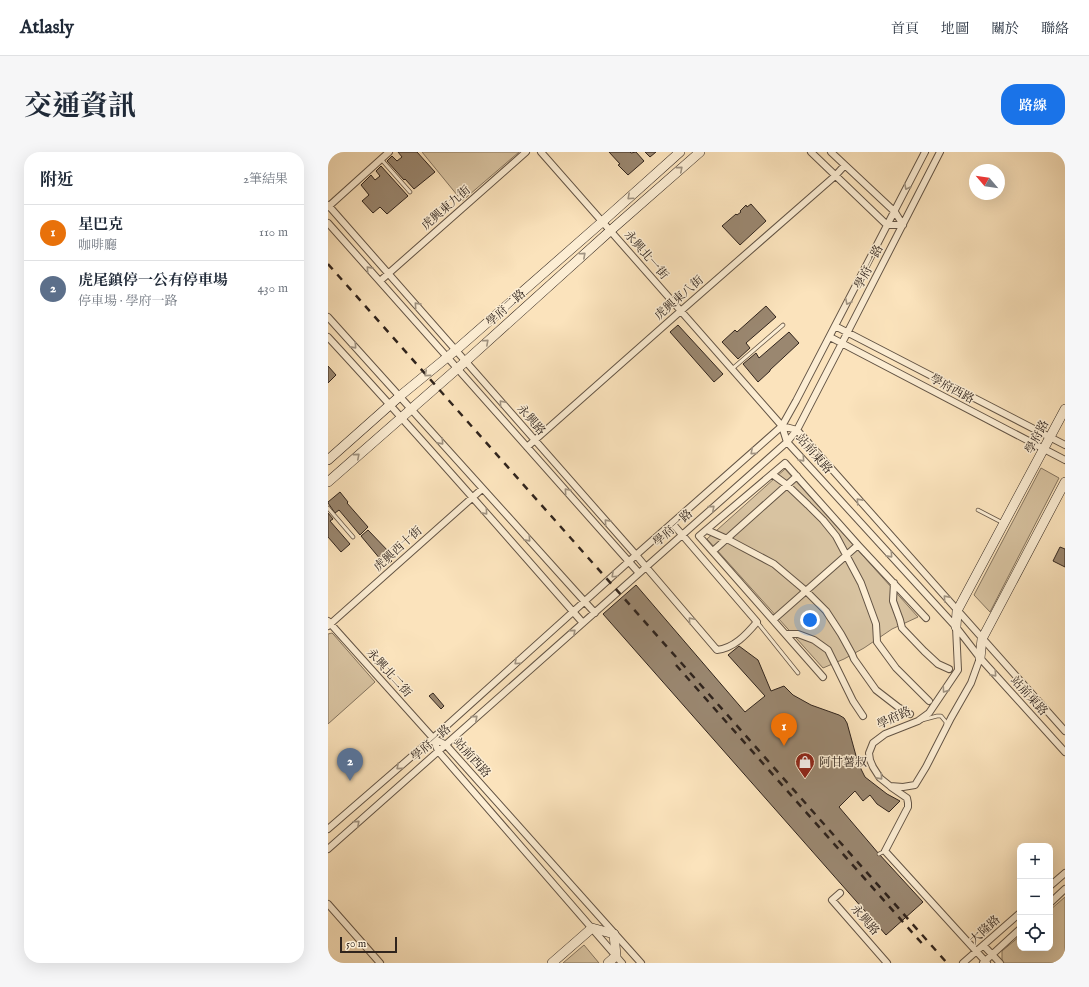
<!DOCTYPE html>
<html lang="zh-TW">
<head>
<meta charset="utf-8">
<style>
	body { margin:0; font-family:"IM FELL English","Noto Serif TC",serif; background:#f6f6f7; color:#1f2937 }
	.controls { position:absolute; right:12px; bottom:12px; display:grid; overflow:hidden; border-radius:8px; box-shadow:0 4px 16px #0002 }
	.controls button { width:36px; height:36px; display:grid; place-items:center; padding:0; border:0; border-bottom:1px solid #e0e1e3; background:#fff; color:#1f2937; font:20px sans-serif }
	.compass { position:absolute; left:641px; top:12px; width:36px; height:36px; border-radius:50%; background:#fff; box-shadow:0 4px 16px #0002; rotate:299deg }
	.scale { position:absolute; left:12px; bottom:10px; width:57px; box-sizing:border-box; padding-left:4px; border:2px solid #30241d; border-top:0; font-size:11px; line-height:14px; white-space:nowrap; color:#30241d; -webkit-text-stroke:3px #fcedd3; paint-order:stroke }
	.you { position:absolute; left:482px; top:468px; width:14px; height:14px; margin:-10px; border:3px solid #fff; border-radius:50%; background:#1a73e8; box-shadow:0 0 0 6px #1a73e833 }
	.badge { display:grid; place-items:center; width:26px; height:26px; border-radius:50%; background:#1a73e8; color:#fff; font-size:13px; font-weight:700 }
	.pin { position:absolute; translate:-50% -33px; filter:drop-shadow(0 1px 2px #0008) }
	.pin::after { content:''; position:absolute; top:21px; width:14px; height:12px; background:inherit; clip-path:polygon(0 0,100% 0,50% 100%) }
	.list { margin:0; padding:0; list-style:none }
	h2 { display:flex; justify-content:space-between; align-items:center; height:52px; margin:0; padding:0 16px; font-size:17px }
	h2 small { font-size:13px; font-weight:400; color:#747a83 }
	.list li { display:grid; grid-template-columns:26px 1fr auto; gap:12px; align-items:center; box-sizing:border-box; height:56px; padding:0 16px; border-top:1px solid #e0e1e3 }
	.list b { display:block; font-size:15px; white-space:nowrap }
	.list p { margin:0; font-size:13px; white-space:nowrap; color:#747a83 }
	.list em { font-size:13px; font-style:normal; color:#747a83 }
	.icon { flex:none; width:22px; height:22px; fill:none; stroke:currentColor; stroke-width:2; stroke-linecap:round; stroke-linejoin:round }
	.map { position:relative; flex:none; width:737px; height:811px; overflow:hidden; border-radius:16px }
	header { display:flex; align-items:center; gap:24px; box-sizing:border-box; height:56px; padding:0 20px; background:#fff; border-bottom:1px solid #e0e1e3 }
	header strong { font-size:19px }
	nav { display:flex; gap:22px; margin-inline-start:auto; font-size:14px }
	.intro { display:flex; align-items:center; justify-content:space-between; box-sizing:border-box; height:96px; padding:0 24px }
	h1 { margin:0; font-size:28px }
	.button { padding:10px 18px; border-radius:16px; background:#1a73e8; color:#fff; font-size:14px; font-weight:700 }
	main { display:flex; gap:24px; padding:0 24px }
	aside { flex:1; background:#fff; border-radius:16px; box-shadow:0 4px 16px #0002 }
	.map>svg:first-child { display:block }
</style>
</head>
<body>
<header>
<strong>Atlasly</strong>
<nav><a>首頁</a><a>地圖</a><a>關於</a><a>聯絡</a></nav>
</header>
<div class="intro"><h1>交通資訊</h1><a class="button">路線</a></div>
<main>
<aside>
<h2>附近<small>2筆結果</small></h2>
<ul class="list">
<li><span class="badge" style="background:#e8710a">1</span><div><b>星巴克</b><p>咖啡廳</p></div><em>110 m</em></li>
<li><span class="badge" style="background:#5c6f8a">2</span><div><b>虎尾鎮停一公有停車場</b><p>停車場 · 學府一路</p></div><em>430 m</em></li>
</ul>
</aside>
<div class="map">
<svg width="737" height="811" viewBox="0 0 737 811">
	<rect width="100%" height="100%" fill="#fbe3bc"/>
	<filter id="stains"><feTurbulence type="fractalNoise" baseFrequency=".005" numOctaves="4"/><feColorMatrix values="0 0 0 0 .2 0 0 0 0 .09 0 0 0 0 .02 0 0 0 .5 -.17"/></filter>
	<radialGradient id="worn" r=".72"><stop offset=".6" stop-color="#630" stop-opacity="0"/><stop offset="1" stop-color="#630" stop-opacity=".3"/></radialGradient>
	<path fill="#d8c3a1" stroke="#84745f" d="M94 0H191L134 49Z
		M713 316 731 326 662 460 646 443Z
		M457 317 590 465 564 477 536 496 516 507 495 516 379 387Z
		M4 481 6 483 47 530 0 572V482Z
		M737 745V811H676L674 809V799L692 784V796H722V758Z
		M256 793 271 811H235Z"/>
	<path fill="#9a8770" stroke="#30241d" d="M70 0H89L107 20 86 37 77 27 76 28 59 9 64 4 69 9 74 5Z
		M281 0H302L303 1 308 0 316 9 300 23 290 13 292 12Z
		M317 0H328L322 5Z
		M53 14 80 44 59 62 52 55 45 61 34 49 41 43 33 33 43 23 47 28 52 24 48 19Z
		M423 52 438 69 412 93 394 74 408 62 409 63 413 60 412 59 418 53 419 55Z
		M438 154 448 165 418 191 422 196 410 207 394 190 407 178 409 180Z
		M350 173 395 222 386 230 342 180Z
		M461 180 471 191 442 218V219L430 230 415 212 428 201 431 206Z
		M0 214 8 223 0 231Z
		M12 340 20 350 19 351 40 375 32 383 11 358 7 361 0 351V350Z
		M0 361 5 367 2 369 22 392 13 400 0 385Z
		M40 378 63 402 60 405 64 409 58 414 33 384Z
		M732 395 737 397V415L725 409Z
		M308 433 417 560 437 544 400 503 411 494 430 508 443 539 456 534 465 543 483 553 511 563 516 566 519 571 530 611 537 625 559 642 572 649 561 660 549 652 542 643 535 649 527 639 511 655 551 702 595 750 558 783 275 462Z
		M105 541 116 554 113 557 101 544Z"/>
	<g fill="none" stroke-linecap="round" stroke-linejoin="round">
		<defs>
			<path id="lane" d="M53 7 82 40
				M404 217 455 173
				M0 356 25 385
				M650 358 675 371
				M429 470 470 521
				M594 568 609 564H613L618 570V574
				M551 702 557 699"/>
			<path id="street" d="M213 0 454 274 459 290 628 475 652 506 737 600
				M483 0 559 73H575
				M503 0 567 60 575 73
				M0 53C103 170 205 287 308 403L318 415 389 498C406 496 418 483 429 470L344 371
				M0 55 61 0
				M0 71 311 421
				M52 129 198 0
				M0 165 267 461
				M507 174 737 293
				M0 185C87 279 171 375 255 471
				M502 185 737 308
				M454 274 469 278 737 579
				M199 295 347 164 507 24 517 13
				M444 322 459 333 480 353 495 368 508 384 533 431 548 472 549 490 568 516 601 549
				M379 378 399 387 446 412 478 439 498 459 513 482 524 502 526 507 548 538 570 555 582 562
				M385 399 469 324
				M566 431 565 449 572 468 574 476 596 499 610 512 621 517
				M445 468 530 393
				M0 469 105 586 110 599 294 811
				M0 474 154 337
				M628 475 630 518 601 561 590 569 557 582 545 591 541 601 542 608 545 615 552 626 562 634 575 635 587 633 598 615 623 566 643 531 652 506
				M458 482H470L486 488 500 498 525 549 535 564
				M495 525 371 384 457 311 530 393 598 466
				M105 586 118 593 313 811
				M563 635 579 646 580 651V655L557 699 659 811
				M0 677 105 586 308 403 454 274 468 249 597 0
				M0 697 459 290 469 278 514 191 612 0
				M722 734 737 721
				M512 741 504 748 559 811
				M722 751 737 737
				M0 752 52 811
				M656 794 672 811
				M635 811 692 761
				M655 811 692 777"/>
			<path id="secondary" d="M0 308 72 244 128 198 274 70 352 0
				M0 330 138 209 282 79 372 0
				M628 475 629 459 737 257
				M652 506 654 487 737 330
				M224 811 264 776 286 782 288 804 280 811"/>
		</defs>
		<use href="#lane" stroke="#635445" stroke-width="4.5"/>
		<use href="#street" stroke="#635445" stroke-width="8"/>
		<use href="#secondary" stroke="#30241d" stroke-width="10"/>
		<use href="#lane" stroke="#fcedd3" stroke-width="3"/>
		<use href="#street" stroke="#fcedd3" stroke-width="6"/>
		<use href="#secondary" stroke="#fcedd3" stroke-width="9"/>
		<path stroke="#30241d" stroke-width="2.5" stroke-dasharray="7 7" stroke-linecap="butt" d="M0 112 619 811
			M348 513 598 796"/>
	</g>
	<defs><path id="oneway-chevron" d="M-2-3.5L2.5 0L-2 3.5" fill="none" stroke-width="1.6" stroke-linecap="round" stroke-linejoin="round"/></defs>
	<g stroke="#a09381">
		<use href="#oneway-chevron" transform="translate(352 17) rotate(-41)"/>
		<use href="#oneway-chevron" transform="translate(579 35) rotate(117)"/>
		<use href="#oneway-chevron" transform="translate(302 45) rotate(138)"/>
		<use href="#oneway-chevron" transform="translate(255 103) rotate(-42)"/>
		<use href="#oneway-chevron" transform="translate(41 117) rotate(-132)"/>
		<use href="#oneway-chevron" transform="translate(520 150) rotate(117)"/>
		<use href="#oneway-chevron" transform="translate(89 153) rotate(-132)"/>
		<use href="#oneway-chevron" transform="translate(158 190) rotate(-42)"/>
		<use href="#oneway-chevron" transform="translate(26 194) rotate(48)"/>
		<use href="#oneway-chevron" transform="translate(99 222) rotate(140)"/>
		<use href="#oneway-chevron" transform="translate(174 251) rotate(-131)"/>
		<use href="#oneway-chevron" transform="translate(113 290) rotate(48)"/>
		<use href="#oneway-chevron" transform="translate(425 300) rotate(139)"/>
		<use href="#oneway-chevron" transform="translate(29 304) rotate(-41)"/>
		<use href="#oneway-chevron" transform="translate(474 307) rotate(48)"/>
		<use href="#oneway-chevron" transform="translate(239 339) rotate(-131)"/>
		<use href="#oneway-chevron" transform="translate(531 349) rotate(-132)"/>
		<use href="#oneway-chevron" transform="translate(384 356) rotate(-41)"/>
		<use href="#oneway-chevron" transform="translate(157 360) rotate(49)"/>
		<use href="#oneway-chevron" transform="translate(279 370) rotate(-132)"/>
		<use href="#oneway-chevron" transform="translate(200 387) rotate(48)"/>
		<use href="#oneway-chevron" transform="translate(562 403) rotate(48)"/>
		<use href="#oneway-chevron" transform="translate(286 423) rotate(137)"/>
		<use href="#oneway-chevron" transform="translate(618 446) rotate(-132)"/>
		<use href="#oneway-chevron" transform="translate(363 468) rotate(-131)"/>
		<use href="#oneway-chevron" transform="translate(245 480) rotate(-41)"/>
		<use href="#oneway-chevron" transform="translate(189 510) rotate(138)"/>
		<use href="#oneway-chevron" transform="translate(666 522) rotate(48)"/>
		<use href="#oneway-chevron" transform="translate(617 538) rotate(125)"/>
		<use href="#oneway-chevron" transform="translate(147 566) rotate(-41)"/>
		<use href="#oneway-chevron" transform="translate(71 615) rotate(139)"/>
		<use href="#oneway-chevron" transform="translate(552 625) rotate(48)"/>
		<use href="#oneway-chevron" transform="translate(29 671) rotate(-42)"/>
	</g>
	<defs>
		<symbol id="shop-pin" viewBox="-11 -11 22 30"><path d="M0 17L-7.5 6A9.5 9.5 0 1 1 7.5 6Z" fill="#8f2418" stroke="#fcedd3"/><path d="M-5-2.5h2.3a2.7 3.5 0 0 1 5.4 0H5L5.5 6h-11ZM-1.5-2.5h3a1.5 2.3 0 0 0-3 0Z" fill="#fff"/></symbol>
	</defs>
	<g fill-rule="evenodd">
		<use href="#shop-pin" x="466" y="599" width="22" height="30"/>
	</g>
	<g text-anchor="middle" dominant-baseline="central" stroke-width="3" stroke-linejoin="round" paint-order="stroke">
		<g font-size="12" fill="#30241d" stroke="#fcedd3">
			<text transform="translate(118 56) rotate(-41)">虎興東九街</text>
			<text transform="translate(318 103) rotate(49)">永興北一街</text>
			<text transform="translate(541 115) rotate(-63)">學府一路</text>
			<text transform="translate(351 146) rotate(-41)">虎興東八街</text>
			<text transform="translate(178 156) rotate(-42)">學府二路</text>
			<text transform="translate(624 237) rotate(28)">學府西路</text>
			<text transform="translate(203 268) rotate(49)">永興路</text>
			<text transform="translate(709 285) rotate(-62)">學府路</text>
			<text transform="translate(486 302) rotate(49)">站前東路</text>
			<text transform="translate(345 376) rotate(-42)">學府一路</text>
			<text transform="translate(70 397) rotate(-42)">虎興西十街</text>
			<text transform="translate(61 521) rotate(48)">永興北二街</text>
			<text transform="translate(701 544) rotate(48)">站前東路</text>
			<text transform="translate(566 566) rotate(-25)">學府路</text>
			<text transform="translate(103 591) rotate(-41)">學府一路</text>
			<text transform="translate(144 606) rotate(48)">站前西路</text>
			<text transform="translate(537 768) rotate(49)">永興路</text>
			<text transform="translate(657 778) rotate(-42)">大隆路</text>
		</g>
		<g font-size="12" fill="#30241d" stroke="#fcedd3" text-anchor="start">
			<text x="491" y="610">阿甘薯叔</text>
		</g>
	</g>
	<rect width="100%" height="100%" filter="url(#stains)"/>
	<rect width="100%" height="100%" fill="url(#worn)"/>
</svg>
<div class="controls">
<button>+</button>
<button>−</button>
<button><svg class="icon" aria-label="locate" viewBox="0 0 24 24"><circle cx="12" cy="12" r="6"/><path d="M12 2v4M12 18v4M2 12h4M18 12h4"/></svg></button>
</div>
<svg class="compass" viewBox="-18 -18 36 36"><path d="M0-13l5 13h-10z" fill="#e53935"/><path d="M0 13l5-13h-10z" fill="#747a83"/></svg>
<div class="scale">50 m</div>
<div class="you"></div>
<div class="pin badge" style="left:456px;top:594px;background:#e8710a">1</div>
<div class="pin badge" style="left:22px;top:629px;background:#5c6f8a">2</div>
</div>
</main>
</body>
</html>
